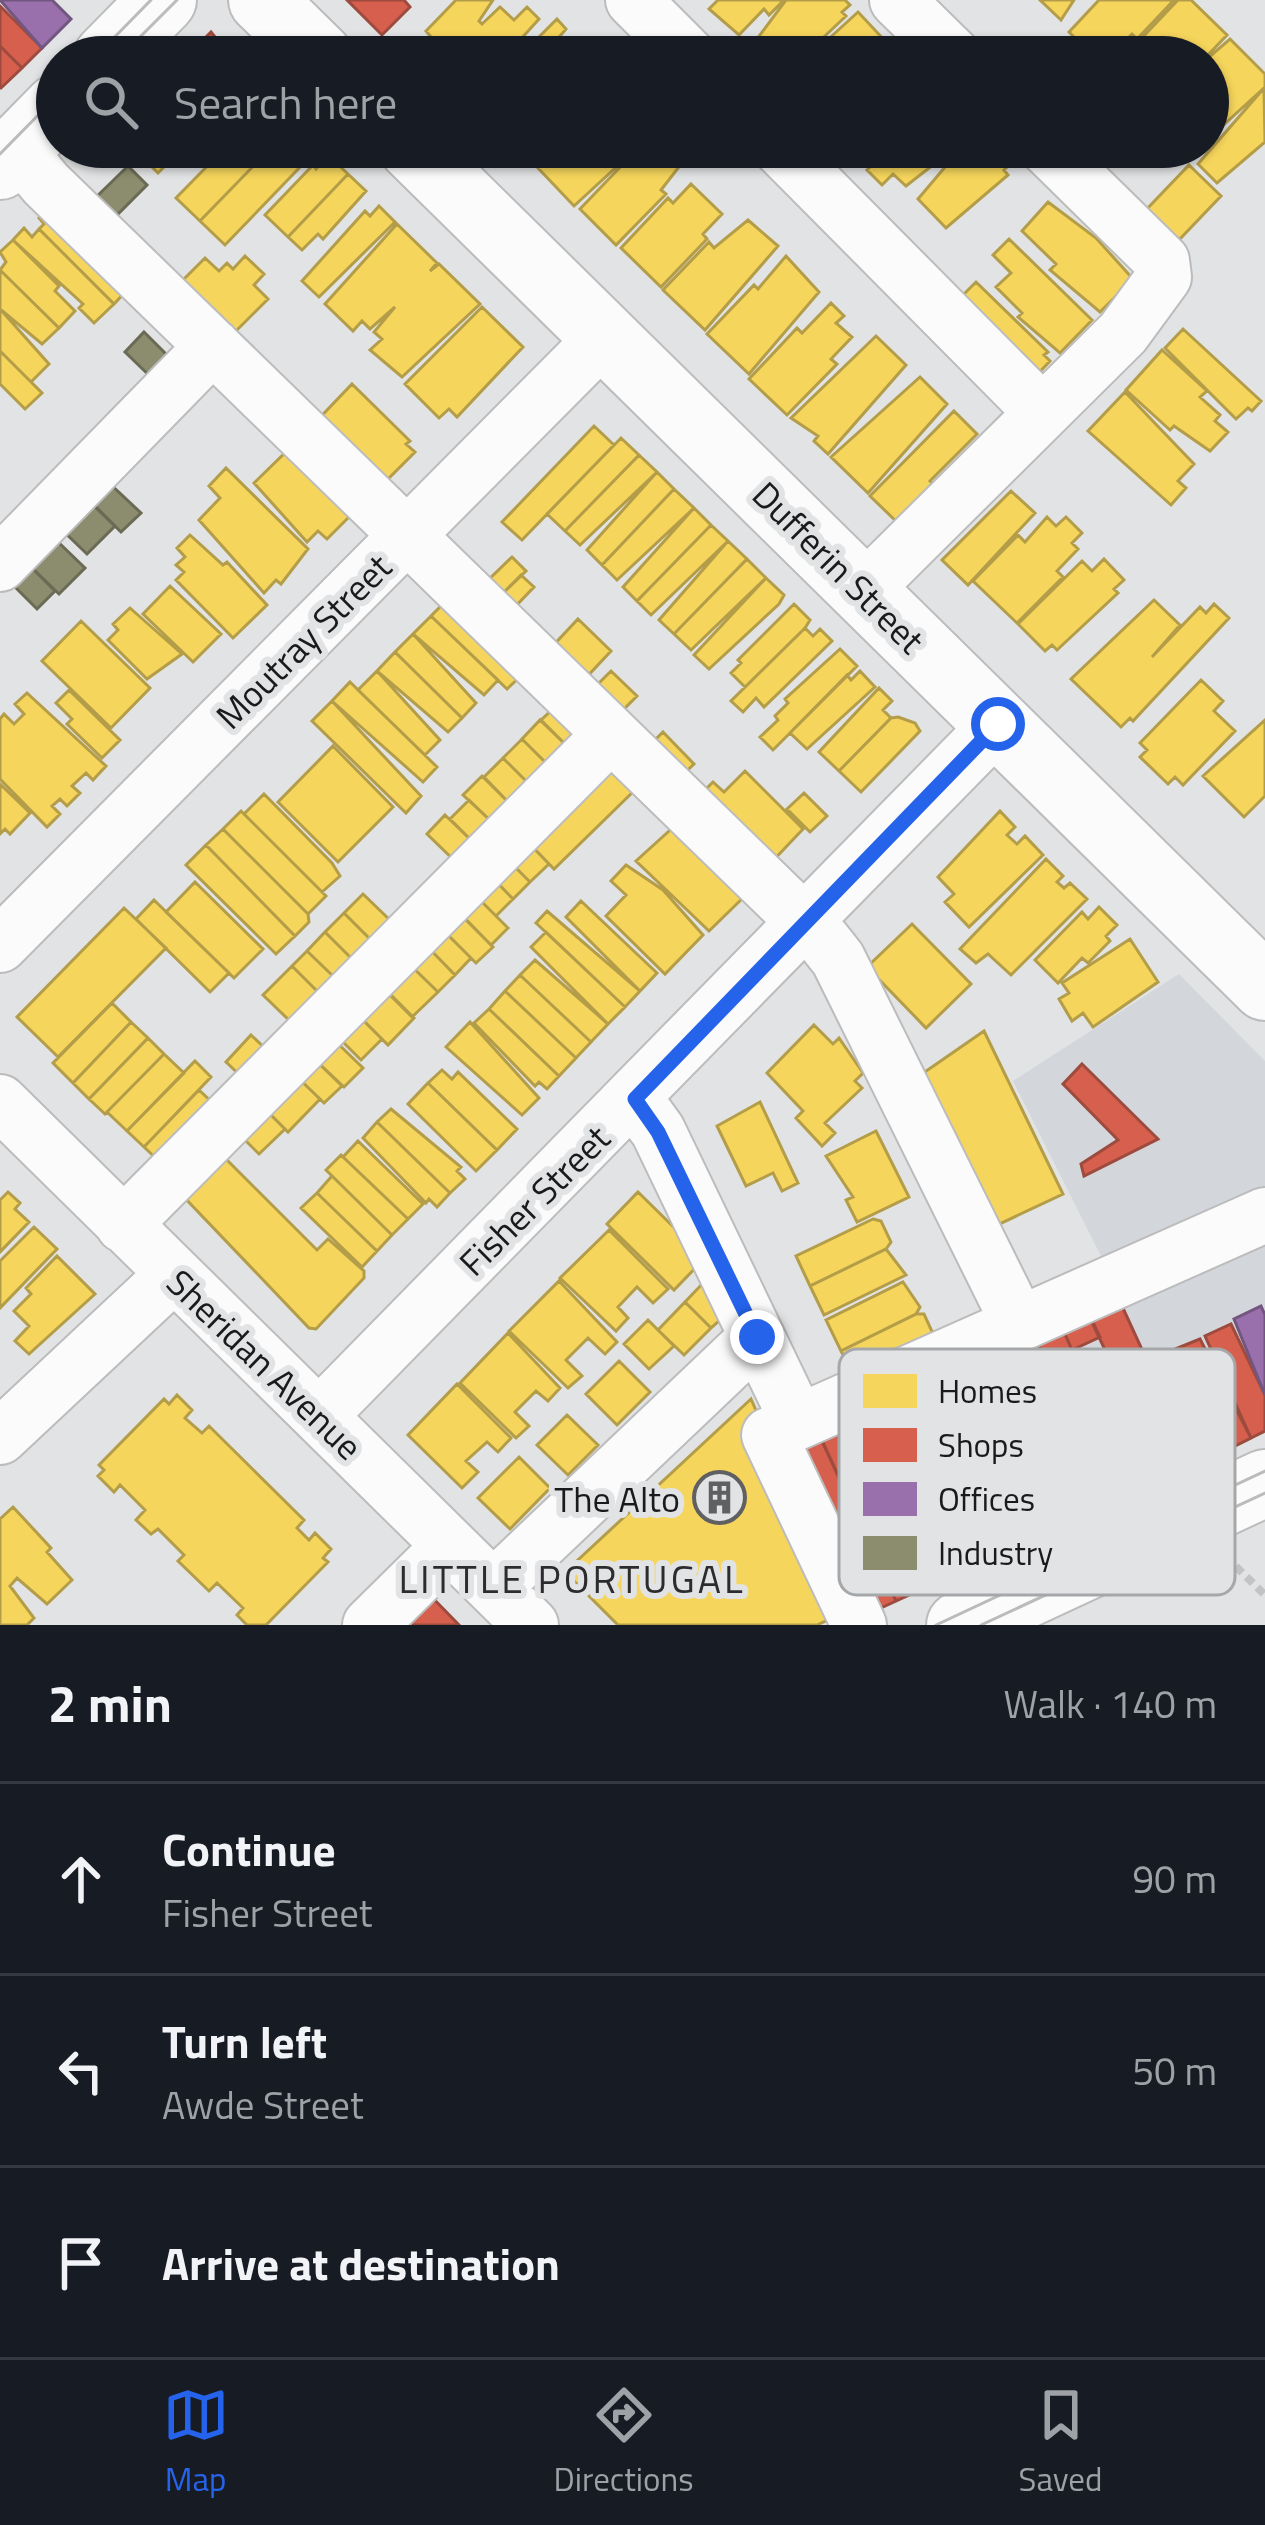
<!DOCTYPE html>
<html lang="en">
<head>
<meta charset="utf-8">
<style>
	body { margin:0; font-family:"Titillium Web",sans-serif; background:#20242c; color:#f1f3f6 }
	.stop { position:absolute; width:36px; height:36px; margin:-27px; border:9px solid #2563eb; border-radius:50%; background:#fff }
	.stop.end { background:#2563eb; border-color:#fff; box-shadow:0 3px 12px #0008 }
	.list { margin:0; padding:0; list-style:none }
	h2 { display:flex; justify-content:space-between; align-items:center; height:156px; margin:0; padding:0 48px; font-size:51px }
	h2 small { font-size:39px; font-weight:400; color:#9ea1a6 }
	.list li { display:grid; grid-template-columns:78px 1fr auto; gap:36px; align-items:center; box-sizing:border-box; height:192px; padding:0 48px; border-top:3px solid #363941 }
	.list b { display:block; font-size:45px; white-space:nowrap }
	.list p { margin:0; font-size:39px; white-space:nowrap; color:#9ea1a6 }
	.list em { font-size:39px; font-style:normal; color:#9ea1a6 }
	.icon { flex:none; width:66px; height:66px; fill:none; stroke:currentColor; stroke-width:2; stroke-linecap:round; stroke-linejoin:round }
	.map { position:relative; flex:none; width:1265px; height:1625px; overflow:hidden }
	.search { position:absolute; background:#171b24; box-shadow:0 3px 9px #0004; left:36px; right:36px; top:36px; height:132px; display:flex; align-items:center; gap:30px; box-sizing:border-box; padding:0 42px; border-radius:66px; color:#9ea1a6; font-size:45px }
	.sheet { height:732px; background:#171b24 }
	nav { display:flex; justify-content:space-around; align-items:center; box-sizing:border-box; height:168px; border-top:3px solid #363941; background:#171b24; font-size:33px; color:#9ea1a6 }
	nav a { display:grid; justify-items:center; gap:6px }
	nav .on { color:#2563eb }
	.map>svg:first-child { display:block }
</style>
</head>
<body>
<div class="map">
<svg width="1265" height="1625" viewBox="0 0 1265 1625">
	<rect width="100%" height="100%" fill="#e2e3e4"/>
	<path fill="#d3d6db" d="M1179 974 1265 1061V1422L865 1610 773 1422 1105 1264 1013 1081Z"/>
	<path fill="#f6d55c" stroke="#b49d48" stroke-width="3" d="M456 0H493L479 21 482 24 500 7 514 20 527 7 539 19 510 51 516 57H422L417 52 431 37 426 31Z
		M718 0H784L769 15 764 9 739 35 709 9Z
		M786 0H845L850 5 842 12 846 16 809 51 806 48 797 57H760L751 47Z
		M1040 0H1074L1061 20Z
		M1099 0H1174L1137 39 1132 34 1109 57H1094L1069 32Z
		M1178 0H1191L1227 35 1206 57H1133L1145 45 1140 40Z
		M858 12 889 45 885 57 811 55Z
		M557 19 566 29 560 36 569 44 557 57H519Z
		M1230 39 1265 74V87L1208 139V58Z
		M1264 88 1265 142 1217 183 1198 164Z
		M158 147H184L158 173 145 160Z
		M226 147H272L200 221 176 198Z
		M272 147H286L303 164 225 245 200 221Z
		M516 147H555L535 166Z
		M559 147H626L621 152 626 158 574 206 538 168Z
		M649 147H679L685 159 661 190 666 194 616 245 580 209 628 159 633 163Z
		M890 147H956L906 186 893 174 882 185 867 170Z
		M962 147H993L1010 164 1004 170 1008 175 946 228 918 199Z
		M329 156 348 174 288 237 265 215 313 165 316 169Z
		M1189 165 1221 196 1176 243 1144 212Z
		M348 174 366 191 323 239 318 234 302 250 288 237Z
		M691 184 722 214 703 234 707 239 661 287 621 248 668 198 673 203Z
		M1048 202 1096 238 1133 279 1100 312 1050 270 1056 264 1022 231Z
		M53 205 130 287 114 304 39 229 44 224 39 218Z
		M379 206 395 222 319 297 302 281 365 211 370 216Z
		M748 220 778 246 705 330 663 290 709 242 714 248Z
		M397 224 437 263 430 271 439 264 480 304 402 377 370 350 382 339 374 332 395 307 370 329 362 321 353 331 325 304Z
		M24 228 32 237 39 229 114 304 94 323 79 308 83 304 13 240Z
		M1009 239 1092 320 1060 353 1018 317 1022 313 996 287 1011 273 993 255Z
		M13 240 59 286 55 291 75 311 59 328 0 270 6 262 0 252Z
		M245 256 264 274 254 285 268 299 230 337 178 285 205 258 219 271 227 263 233 269Z
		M786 256 819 292 749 374 707 334 754 285 758 289Z
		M0 270 59 328 42 344 0 309Z
		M976 282 1048 352 1044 355 1050 361 1032 380 954 304Z
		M831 303 844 316 836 323 852 337 831 359 837 364 787 415 749 379 797 328 802 333Z
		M482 307 523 347 457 417 449 409 439 418 405 384Z
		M0 309 49 364 31 382 0 351Z
		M1183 329 1261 401 1252 411 1248 408 1236 419 1165 348Z
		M876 336 906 365 828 454 814 441 818 436 791 418Z
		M1162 350 1207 391 1200 397 1220 415 1215 421 1228 432 1210 451 1174 426 1170 430 1126 390Z
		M0 351 42 393 25 409 0 384Z
		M920 377 947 404 868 493 831 457Z
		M352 384 410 441 406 444 415 452 377 490 309 429Z
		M1125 392 1194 464 1178 481 1186 488 1171 505 1088 431Z
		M954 411 977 434 930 481 937 488 900 525 870 496Z
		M594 426 614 445 522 540 502 522Z
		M621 438 639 455 565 531 547 514Z
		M292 446 350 516 327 539 318 531 307 542 254 483Z
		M639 455 657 472 580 545 565 531Z
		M226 468 308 549 281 584 276 580 264 593 199 520 220 498 209 486Z
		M657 472 674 489 602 565 587 550Z
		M674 489 694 508 617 580 602 565Z
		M1011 491 1035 513 968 585 942 560Z
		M694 508 711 525 637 601 623 587Z
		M1047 517 1056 526 1066 517 1082 533 1072 543 1078 549 1057 571 1063 577 1017 623 973 581 1018 535 1025 542Z
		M711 525 728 541 651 615 637 601Z
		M190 535 223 565 227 562 267 605 233 638 176 580 184 572 176 565 185 557 177 548Z
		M728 541 747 559 674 634 659 620Z
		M512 557 526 571 497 599 483 585Z
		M747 559 766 578 691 650 674 634Z
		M1104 559 1124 580 1114 589 1118 593 1057 650 1052 645 1045 651 1018 624 1082 561 1092 571Z
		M521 575 534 587 510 612 497 599Z
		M766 578 784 595 779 604 709 669 694 655Z
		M170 586 221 634 193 662 143 614Z
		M450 597 522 675 507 689 431 616Z
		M1154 600 1180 625 1152 657 1200 607 1206 613 1214 604 1229 618 1133 721 1130 718 1121 727 1071 679Z
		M794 604 810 620 805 628 745 687 731 673 741 663 738 660Z
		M130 608 182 654 147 679 108 640 118 630 113 624Z
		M431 616 498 680 484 695 413 634Z
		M578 619 611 651 581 683 548 651Z
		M81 621 150 688 111 728 42 661Z
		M805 628 813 636 820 629 832 641 764 707 756 698 743 712 731 701Z
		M413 634 476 703 462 718 395 652Z
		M840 649 857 666 773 750 760 737 778 720 775 716 788 703 785 699Z
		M395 652 462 718 448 732 377 671Z
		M377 671 440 740 425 755 358 690Z
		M611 671 637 696 616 717 591 691Z
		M860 671 875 687 807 749 790 733 847 675 851 680Z
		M1201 680 1223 701 1214 711 1235 731 1183 785 1175 777 1168 784 1140 757 1147 750 1140 743Z
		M350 682 437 767 423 782 332 701Z
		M879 688 892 701 883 710 891 718 839 771 819 752Z
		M69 690 120 740 102 758 67 724 72 719 56 703Z
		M27 693 106 766 93 780 86 773 72 786 80 793 67 806 60 799 52 806 60 814 47 827 0 779V719L4 714 14 724 24 714 15 704Z
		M332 701 421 796 406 813 312 721Z
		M553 709 586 730 569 748 541 720Z
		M898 717 915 723 920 731 861 792 839 771 891 718Z
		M540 720 569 748 550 767 522 739Z
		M1265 720V796L1244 817 1203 776Z
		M663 732 694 764 673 784 651 744Z
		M522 739 550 767 531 786 503 758Z
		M333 746 393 807 338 862 278 802Z
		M608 753 639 786 554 869 523 837Z
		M503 758 531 786 512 806 484 777Z
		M745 771 803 829 767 867 693 802 713 782 724 792Z
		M482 776 512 806 494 824 463 795Z
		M0 784 30 813 10 834 5 829 0 834Z
		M804 793 827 816 810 832 787 809Z
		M264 794 332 863 340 876 322 892 244 814Z
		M469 800 494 824 475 844 450 819Z
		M241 811 326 896 308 914 223 829Z
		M1000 811 1015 827 1007 835 1017 844 1025 836 1043 855 969 927 945 902 954 894 938 877Z
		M445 815 475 844 457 863 427 834Z
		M679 822 750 891 709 931 636 861Z
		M223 829 308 914 309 922 295 936 206 845Z
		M523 837 549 864 530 882 504 856Z
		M206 845 295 936 276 954 186 865Z
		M504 856 530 882 513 899 487 872Z
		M1046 859 1063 876 1057 882 1064 888 1070 883 1087 899 1011 975 988 954 976 963 960 949Z
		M626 865 663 890 703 935 665 974 606 916 626 895 611 881Z
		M487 872 513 899 496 916 470 890Z
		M195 882 263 949 234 978 166 912Z
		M472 892 508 928 491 945 455 908Z
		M363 894 393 923 374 943 344 913Z
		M154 900 229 973 210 992 136 919Z
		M581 901 657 973 640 991 566 917Z
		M1099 907 1117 925 1106 936 1110 941 1088 963 1082 958 1058 983 1035 960 1082 912 1088 919Z
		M124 908 166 948 58 1057 17 1017Z
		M547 911 640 991 625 1007 536 923Z
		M458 912 493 947 476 963 441 928Z
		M344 913 374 943 355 962 325 932Z
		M437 924 471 958 455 975 421 940Z
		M912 924 971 984 926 1028 867 967Z
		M325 932 355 962 337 980 307 951Z
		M546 932 625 1007 608 1024 531 947Z
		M1130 939 1158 982 1093 1027 1083 1013 1072 1021 1059 999 1069 993 1062 983Z
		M421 940 455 975 438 992 403 958Z
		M307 951 337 980 321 995 292 966Z
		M403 958 438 992 412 1017 378 983Z
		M535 960 608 1024 591 1042 520 975Z
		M292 966 321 995 293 1024 263 995Z
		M520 975 591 1042 576 1058 505 991Z
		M380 984 414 1018 388 1045 354 1011Z
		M505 991 576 1058 559 1076 489 1009Z
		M112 1003 131 1022 73 1083 53 1063Z
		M489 1009 559 1076 547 1089 539 1082 535 1086 474 1023Z
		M354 1011 382 1039 361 1060 333 1032Z
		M131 1022 148 1038 89 1099 73 1083Z
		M470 1022 539 1098 522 1115 446 1047Z
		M814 1025 833 1044 839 1038 863 1073 855 1081 862 1088 825 1123 835 1133 822 1146 796 1118 803 1111 767 1073Z
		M984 1031 1063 1194 991 1228 919 1076Z
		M328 1034 363 1068 344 1087 309 1054Z
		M251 1035 269 1052 244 1079 226 1062Z
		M148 1038 164 1054 105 1114 89 1099Z
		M164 1054 184 1073 127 1131 107 1112Z
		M310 1055 342 1086 324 1103 293 1073Z
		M195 1061 211 1077 144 1147 127 1131Z
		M442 1070 452 1079 458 1072 517 1129 497 1150 428 1083Z
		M291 1071 320 1099 288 1132 259 1103Z
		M428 1083 497 1150 476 1171 408 1104Z
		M199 1090 219 1109 163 1165 144 1147Z
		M760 1102 798 1183 782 1191 773 1173 746 1186 717 1126Z
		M259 1103 285 1129 259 1154 234 1129Z
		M391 1109 461 1167 457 1171 465 1179 450 1193 377 1122Z
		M377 1122 450 1193 437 1207 429 1199 426 1203 363 1138Z
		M876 1131 909 1197 857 1222 846 1200 853 1197 826 1156Z
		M358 1141 423 1204 408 1219 343 1157Z
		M221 1154 317 1250 328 1239 364 1271V1278L316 1329 309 1328 181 1194Z
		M341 1155 408 1219 392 1235 326 1170Z
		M332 1176 392 1235 377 1251 317 1193Z
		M8 1192 20 1203 15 1209 29 1222 0 1252V1200Z
		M638 1192 705 1258 674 1290 607 1224Z
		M317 1193 377 1251 362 1267 301 1208Z
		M873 1219 881 1221 891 1242 886 1249 810 1286 796 1256Z
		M34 1227 57 1249 0 1308V1261Z
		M609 1230 668 1289 653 1303 637 1287 618 1307 628 1318 616 1331 560 1278Z
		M886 1249 906 1275 824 1315 810 1286Z
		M57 1256 95 1294 29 1354 15 1341 29 1326 14 1311 31 1294 26 1288Z
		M706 1280 726 1315 711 1328 685 1302Z
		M559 1281 617 1342 605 1354 588 1338 566 1360 582 1376 568 1388 509 1331Z
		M903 1282 920 1307 916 1314 841 1351 826 1320Z
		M685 1302 711 1328 684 1355 658 1330Z
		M916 1314H924L935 1338 855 1378 841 1351Z
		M648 1320 674 1346 649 1369 624 1344Z
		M508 1333 560 1388 548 1401 536 1391 515 1412 529 1426 516 1438 460 1383Z
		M619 1361 650 1392 617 1425 586 1394Z
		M457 1384 511 1438 498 1452 487 1442 466 1461 478 1472 462 1488 408 1435Z
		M177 1395 192 1410 185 1418 202 1433 209 1426 304 1520 297 1528 309 1540 315 1533 331 1549 323 1558 328 1562 266 1625H247L237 1615 243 1608 217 1583 209 1591 178 1561 184 1555 158 1529 151 1534 136 1520 145 1510 120 1485 114 1492 98 1476 104 1470 99 1465 164 1399 169 1404Z
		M751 1399 845 1612 817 1625H618L565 1572Z
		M567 1415 598 1445 568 1475 537 1445Z
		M519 1457 550 1488 510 1529 478 1498Z
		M13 1507 51 1548 47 1552 72 1580 47 1604 17 1578 10 1586 34 1618 27 1625H0V1519Z"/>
	<path fill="#d6604d" stroke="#9d4b3e" stroke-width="3" d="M347 0H404L410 7 382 35Z
		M0 6 42 48 22 68 0 46Z
		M211 32 231 57H186Z
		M0 46 22 68 1 88 0 87Z
		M1082 1064 1158 1139 1084 1176 1081 1164 1118 1140 1063 1084Z
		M1122 1306 1145 1356 1137 1360 1150 1388 1159 1384 1197 1466 1166 1481 1091 1320Z
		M1088 1312 1100 1337 1072 1350 1061 1325Z
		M1231 1324 1265 1395V1431L1251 1438 1205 1336Z
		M1061 1325 1072 1350 1047 1362 1035 1337Z
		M1035 1337 1047 1362 1020 1374 1008 1349Z
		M1200 1339 1251 1438 1223 1452 1175 1349Z
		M845 1428 920 1590 896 1601 821 1439Z
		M819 1434 896 1601 872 1612 795 1445Z
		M423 1588 459 1625H387Z"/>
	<path fill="#9970ab" stroke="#735680" stroke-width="3" d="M0 0H52L71 19 42 48Z
		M1261 1306 1265 1315V1395L1234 1319Z"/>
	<path fill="#8c8c6e" stroke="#6a6a55" stroke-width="3" d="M128 166 147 185 107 225 88 205Z
		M144 332 176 364 157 383 125 352Z
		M107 481 141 513 121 532 88 500Z
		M86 497 115 526 87 554 58 526Z
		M55 539 85 568 59 594 29 565Z
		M27 563 55 591 37 609 9 581Z"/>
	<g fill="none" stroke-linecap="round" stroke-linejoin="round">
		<defs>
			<path id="minor" d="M633 0 690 57
				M897 0 955 57
				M779 147 1041 411
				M17 149 46 184 823 940 838 959 1018 1322
				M0 564 213 346
				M864 590 1123 333 1164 277 1162 261 1046 147
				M0 945 605 336
				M635 1099 658 1131 798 1422
				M0 1102 531 1625
				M123 1225 609 736
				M319 1416 998 724
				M0 1437 173 1275
				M494 1587 757 1337
				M370 1625 450 1546
				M859 1625 769 1435 1265 1215"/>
			<path id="major" d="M262 0 320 57
				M107 57 163 0
				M412 147 1265 987
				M0 166 57 108
				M960 1625 1265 1483"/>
		</defs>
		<use href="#minor" stroke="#bcbcbd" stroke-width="58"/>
		<use href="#major" stroke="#bcbcbd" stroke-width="70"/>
		<path stroke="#c2c3c4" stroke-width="8" stroke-dasharray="9 6" stroke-linecap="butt" d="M1225 1556 1265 1595"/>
		<use href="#minor" stroke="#fbfbfb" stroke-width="54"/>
		<use href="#major" stroke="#fbfbfb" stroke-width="66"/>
		<path stroke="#bbbbbc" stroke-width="3" d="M95 57 151 0
			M120 57 177 0
			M0 154 57 96
			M936 1625 1265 1471
			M981 1625 1265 1493"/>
	</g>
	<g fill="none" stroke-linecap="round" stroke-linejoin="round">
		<path stroke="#2563eb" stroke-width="15" d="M757 1337 658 1132 635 1099 998 724"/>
	</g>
	<defs>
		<symbol id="building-ring" viewBox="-11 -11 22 22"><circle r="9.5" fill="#e1e3e5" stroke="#5f6061" stroke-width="1.5"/><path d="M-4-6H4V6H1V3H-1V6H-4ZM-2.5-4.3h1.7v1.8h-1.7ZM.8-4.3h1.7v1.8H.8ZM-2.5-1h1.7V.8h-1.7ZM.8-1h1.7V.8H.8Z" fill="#5f6061"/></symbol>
	</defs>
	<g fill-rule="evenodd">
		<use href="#building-ring" x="690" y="1468" width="59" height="59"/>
	</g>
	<g text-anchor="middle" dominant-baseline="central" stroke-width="12" stroke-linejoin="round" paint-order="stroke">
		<g font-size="36" fill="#191a1b" stroke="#e1e3e5">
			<text transform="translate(839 567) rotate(45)">Dufferin Street</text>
			<text transform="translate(303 641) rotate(-45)">Moutray Street</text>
			<text transform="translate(534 1200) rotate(-45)">Fisher Street</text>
			<text transform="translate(265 1364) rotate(44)">Sheridan Avenue</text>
		</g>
		<g font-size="36" fill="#191a1b" stroke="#e1e3e5" text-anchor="end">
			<text x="680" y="1498">The Alto</text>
		</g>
		<g font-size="39" letter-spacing="3" fill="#2c2c2e" stroke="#e1e3e5">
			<text x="572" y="1578">LITTLE PORTUGAL</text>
		</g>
	</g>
	<rect x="839" y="1349" width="396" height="246" rx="18" fill="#e1e3e5" stroke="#a5a7a8" stroke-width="3"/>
	<rect x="863" y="1374" width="54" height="34" fill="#f6d55c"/>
	<rect x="863" y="1428" width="54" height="34" fill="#d6604d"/>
	<rect x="863" y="1482" width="54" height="34" fill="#9970ab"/>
	<rect x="863" y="1536" width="54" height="34" fill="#8c8c6e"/>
	<g font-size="33" fill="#191a1b">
		<text x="938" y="1403">Homes</text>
		<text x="938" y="1457">Shops</text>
		<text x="938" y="1511">Offices</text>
		<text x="938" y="1565">Industry</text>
	</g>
</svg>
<div class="stop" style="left:998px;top:724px"></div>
<div class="stop end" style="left:757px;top:1337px"></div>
<div class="search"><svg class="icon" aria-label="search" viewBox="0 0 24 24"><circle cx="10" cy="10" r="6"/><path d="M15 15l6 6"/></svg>Search here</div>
</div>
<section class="sheet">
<h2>2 min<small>Walk · 140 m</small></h2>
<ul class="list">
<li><svg class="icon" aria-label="ahead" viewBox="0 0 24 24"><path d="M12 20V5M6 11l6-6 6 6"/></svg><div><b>Continue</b><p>Fisher Street</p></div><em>90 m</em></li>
<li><svg class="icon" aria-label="left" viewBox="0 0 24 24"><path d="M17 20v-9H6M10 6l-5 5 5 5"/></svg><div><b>Turn left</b><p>Awde Street</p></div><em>50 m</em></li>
<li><svg class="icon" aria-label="arrive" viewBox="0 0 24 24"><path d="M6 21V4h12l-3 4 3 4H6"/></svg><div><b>Arrive at destination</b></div></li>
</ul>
</section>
<nav>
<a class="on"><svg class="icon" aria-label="map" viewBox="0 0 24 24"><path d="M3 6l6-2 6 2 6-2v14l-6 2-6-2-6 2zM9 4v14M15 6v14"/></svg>Map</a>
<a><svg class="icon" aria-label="directions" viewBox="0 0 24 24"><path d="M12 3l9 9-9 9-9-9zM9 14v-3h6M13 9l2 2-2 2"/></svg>Directions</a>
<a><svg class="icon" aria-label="saved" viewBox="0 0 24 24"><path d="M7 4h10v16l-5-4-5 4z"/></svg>Saved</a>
</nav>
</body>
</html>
